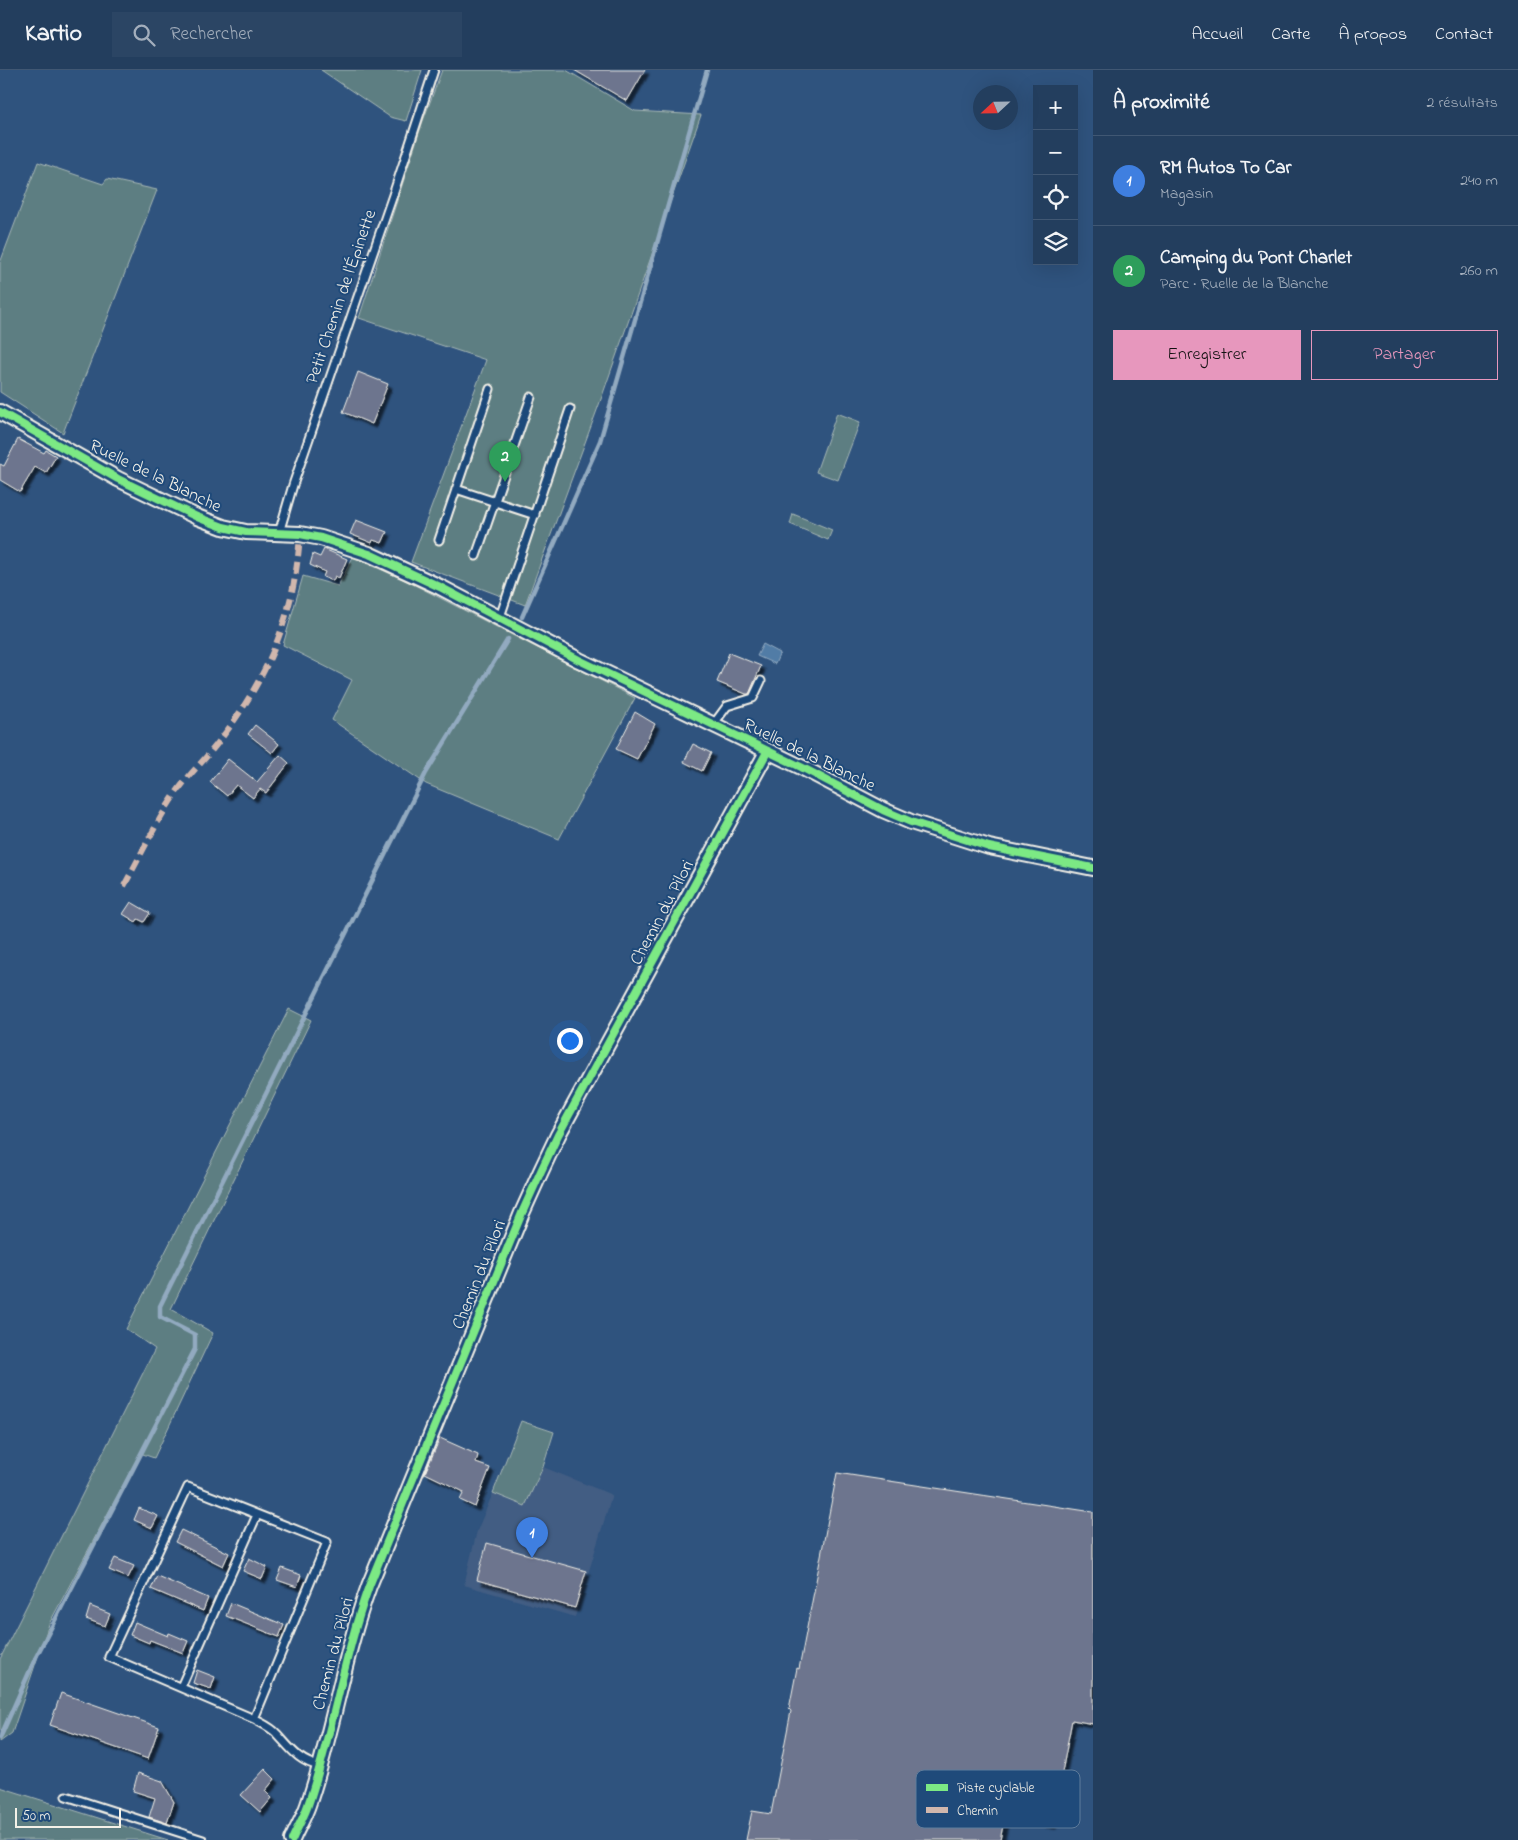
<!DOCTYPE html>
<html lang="fr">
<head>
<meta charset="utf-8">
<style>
	body { margin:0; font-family:"Indie Flower",sans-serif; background:#2b4564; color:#f1f3f6 }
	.controls { position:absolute; right:15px; top:15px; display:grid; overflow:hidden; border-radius:0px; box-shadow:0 5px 20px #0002 }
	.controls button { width:45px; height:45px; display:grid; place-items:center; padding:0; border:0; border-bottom:1px solid #405773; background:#233e5e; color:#f1f3f6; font:25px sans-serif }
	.compass { position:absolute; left:973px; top:15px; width:45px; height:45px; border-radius:50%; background:#233e5e; box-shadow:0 5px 20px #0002; rotate:248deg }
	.scale { position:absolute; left:15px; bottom:12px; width:106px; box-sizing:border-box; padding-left:5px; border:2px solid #f4f1e8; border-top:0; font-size:14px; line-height:18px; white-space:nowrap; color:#f4f1e8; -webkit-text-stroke:4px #1f4a7a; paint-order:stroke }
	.you { position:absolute; left:569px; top:970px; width:18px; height:18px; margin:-12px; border:4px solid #fff; border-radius:50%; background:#1a73e8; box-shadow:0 0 0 8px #1a73e833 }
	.badge { display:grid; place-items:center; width:32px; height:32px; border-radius:50%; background:#e797bd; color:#fff; font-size:16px; font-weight:700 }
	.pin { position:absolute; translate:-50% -41px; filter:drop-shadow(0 1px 2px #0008) }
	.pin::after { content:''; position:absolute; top:26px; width:18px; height:15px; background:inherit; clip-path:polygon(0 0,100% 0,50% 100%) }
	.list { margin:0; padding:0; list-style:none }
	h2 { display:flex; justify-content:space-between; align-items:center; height:65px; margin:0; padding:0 20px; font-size:21px }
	h2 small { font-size:16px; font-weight:400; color:#a3aebc }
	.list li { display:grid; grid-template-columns:32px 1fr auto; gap:15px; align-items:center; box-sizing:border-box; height:90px; padding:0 20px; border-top:1px solid #405773 }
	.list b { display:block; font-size:19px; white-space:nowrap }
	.list p { margin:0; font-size:16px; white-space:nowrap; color:#a3aebc }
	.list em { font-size:16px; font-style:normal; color:#a3aebc }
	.actions { display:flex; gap:10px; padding:15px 20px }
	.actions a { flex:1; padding:11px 0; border:1px solid #e797bd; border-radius:0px; text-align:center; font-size:18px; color:#e797bd }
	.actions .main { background:#e797bd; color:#111 }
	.icon { flex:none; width:28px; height:28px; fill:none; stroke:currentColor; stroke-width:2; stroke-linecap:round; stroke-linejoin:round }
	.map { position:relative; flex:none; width:1093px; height:1770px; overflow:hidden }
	header { display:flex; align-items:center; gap:30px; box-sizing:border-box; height:70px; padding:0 25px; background:#233e5e; border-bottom:1px solid #405773 }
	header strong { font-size:24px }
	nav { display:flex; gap:28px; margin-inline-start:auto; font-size:18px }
	.search { width:350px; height:45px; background:#2b4564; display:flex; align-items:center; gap:12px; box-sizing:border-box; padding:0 18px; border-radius:0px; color:#a3aebc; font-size:19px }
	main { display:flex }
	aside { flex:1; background:#233e5e }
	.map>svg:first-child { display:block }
</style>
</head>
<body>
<header>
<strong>Kartio</strong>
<div class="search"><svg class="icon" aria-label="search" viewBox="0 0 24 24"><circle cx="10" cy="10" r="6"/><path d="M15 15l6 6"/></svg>Rechercher</div>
<nav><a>Accueil</a><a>Carte</a><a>À propos</a><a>Contact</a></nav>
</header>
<main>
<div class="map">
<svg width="1093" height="1770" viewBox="0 0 1093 1770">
	<defs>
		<filter id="shadow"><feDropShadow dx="4" dy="4" stdDeviation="1" flood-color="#0009"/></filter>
	</defs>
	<rect width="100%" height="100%" fill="#2f537e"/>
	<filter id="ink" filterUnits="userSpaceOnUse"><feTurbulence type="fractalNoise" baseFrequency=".02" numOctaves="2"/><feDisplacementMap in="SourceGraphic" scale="10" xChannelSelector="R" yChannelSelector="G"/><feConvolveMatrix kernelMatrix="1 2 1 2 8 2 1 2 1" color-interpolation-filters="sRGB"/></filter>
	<g filter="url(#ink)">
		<path fill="#425d83" d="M543 1397 612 1425 575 1547 464 1515 477 1461 493 1423 525 1436Z"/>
		<path fill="#5d7e82" stroke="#a8b8b5" d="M321 0H422L406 51 390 47Z
			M442 0H566L635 41 701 45 600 332 525 535 411 492 486 290 359 248 423 51Z
			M38 92 103 114 107 109 157 120 63 363 0 322V193Z
			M837 343 860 352 838 410 816 402Z
			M793 444 832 460 828 470 790 454Z
			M353 487 407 511 635 628 559 769 426 714 332 650 352 610 283 575 303 506 338 516Z
			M289 939 311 950 171 1239 213 1263 154 1388 140 1383 49 1554 12 1663 0 1672V1589L155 1279 126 1259Z
			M521 1351 554 1362 543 1397 525 1436 493 1423Z
			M0 1717 168 1770H0Z"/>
		<path fill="#517ba6" stroke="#92aac0" d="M763 574 780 583 775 594 757 586Z"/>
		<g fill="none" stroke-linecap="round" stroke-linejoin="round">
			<path stroke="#92aac0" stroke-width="4.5" d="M522 547 600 371 707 0
				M0 1668 36 1587 195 1279V1265L160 1247V1236L426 703 508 569"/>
		</g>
		<path fill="#6d758e" stroke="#f4f1e8" filter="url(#shadow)" d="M574 0H645L627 31Z
			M358 302 388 314 372 354 343 342Z
			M18 369 44 383 46 380 56 386 46 403 35 397 20 422 0 410V394L4 396Z
			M356 450 387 462 382 473 373 470 372 473 350 464Z
			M324 479 347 489 339 508 335 506 333 511 323 507 325 502 310 495 313 484 320 487Z
			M729 583 761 596 749 624H746L717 612Z
			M635 642 655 654 637 689 616 679Z
			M255 655 279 674 272 683 248 664Z
			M693 674 711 683 702 701 684 692Z
			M280 685 289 693 266 723 260 719 253 728 236 715 227 726 210 712 228 689 257 712Z
			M131 832 150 843 144 852 138 849 136 852 123 844Z
			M440 1368 478 1385 476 1393 490 1398 475 1437 460 1430 464 1422 425 1403Z
			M837 1403 1093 1442V1654L1072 1650 1052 1755 1005 1746 1000 1770H746L752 1741 771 1744 791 1641 789 1639 797 1598 799 1599Z
			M139 1438 158 1446 152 1458 134 1450Z
			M181 1460 229 1483 223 1496 175 1472Z
			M487 1473 586 1501 575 1538 477 1510Z
			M115 1488 134 1496 128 1508 109 1500Z
			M249 1488 267 1497 262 1509 243 1501Z
			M282 1498 301 1505 297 1517 277 1510Z
			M157 1506 208 1528 203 1541 151 1519Z
			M231 1533 284 1555 279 1567 226 1546Z
			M90 1536 110 1544 105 1556 86 1549Z
			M135 1552 168 1566 169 1563 188 1571 183 1583 150 1570 149 1573 130 1565Z
			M197 1600 215 1607 211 1619 193 1613Z
			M61 1623 159 1657 148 1689 50 1655Z
			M265 1699 275 1709 265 1721 272 1728 260 1742 241 1725Z
			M138 1703 162 1711 174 1732 167 1753 149 1747 155 1728 133 1721Z"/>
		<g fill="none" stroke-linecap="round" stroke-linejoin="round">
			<defs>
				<path id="service" d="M456 419 535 445
					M279 463 293 415 394 122 434 0
					M439 470 490 319
					M476 486 531 327
					M500 547 570 339
					M713 655 727 636 753 628 761 611
					M188 1417 327 1472 254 1649 109 1587Z
					M181 1617 257 1445
					M254 1649C261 1653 271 1657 277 1664 290 1678 299 1692 320 1696
					M66 1726 203 1770"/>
				<path id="minor" d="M0 342 118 409 197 447 223 457 246 462 300 464 321 468 369 484 440 517 579 590 801 697 883 740 911 752 989 777 1093 798
					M292 1770C297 1758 304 1747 308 1735 333 1663 343 1587 369 1516L522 1143 541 1101 558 1065 767 682"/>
			</defs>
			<use href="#service" stroke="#f4f1e8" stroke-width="11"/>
			<use href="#minor" stroke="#f4f1e8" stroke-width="18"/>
			<use href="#service" stroke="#1f4a7a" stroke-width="7"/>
			<use href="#minor" stroke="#1f4a7a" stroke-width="14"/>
			<path stroke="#d1b7ad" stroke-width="6" stroke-dasharray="12 6" stroke-linecap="butt" d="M124 816C141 785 156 752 176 723 189 704 206 689 220 670 268 607 295 545 300 464"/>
			<defs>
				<path id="cycleway" d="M0 342 118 409 197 447 223 457 246 462 300 464 321 468 369 484 440 517 579 590 801 697 883 740 911 752 989 777 1093 798
					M292 1770C297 1758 304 1747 308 1735 333 1663 343 1587 369 1516L522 1143 541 1101 558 1065 767 682"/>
			</defs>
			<use href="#cycleway" stroke="#1f4a7a" stroke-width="11"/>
			<use href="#cycleway" stroke="#7ce984" stroke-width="8"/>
		</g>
	</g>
	<g text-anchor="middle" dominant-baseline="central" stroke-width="4" stroke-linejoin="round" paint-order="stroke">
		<g font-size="18" fill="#f4f1e8" stroke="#1f4a7a">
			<text transform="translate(342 227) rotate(-71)">Petit Chemin de l'Épinette</text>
			<text transform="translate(155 407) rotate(26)">Ruelle de la Blanche</text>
			<text transform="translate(809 686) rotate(26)">Ruelle de la Blanche</text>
			<text transform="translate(663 843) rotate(-62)">Chemin du Pilori</text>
			<text transform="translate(480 1205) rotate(-68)">Chemin du Pilori</text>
			<text transform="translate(334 1584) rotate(-75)">Chemin du Pilori</text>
		</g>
	</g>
	<rect x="916" y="1700" width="164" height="58" rx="8" fill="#1f4a7a" stroke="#5f7c9b" stroke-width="1"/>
	<rect x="926" y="1714" width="22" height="7" fill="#7ce984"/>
	<rect x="926" y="1737" width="22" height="6" fill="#d1b7ad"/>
	<g font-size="14" fill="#f4f1e8">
		<text x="957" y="1722">Piste cyclable</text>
		<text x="957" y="1745">Chemin</text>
	</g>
</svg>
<div class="controls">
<button>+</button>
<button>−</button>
<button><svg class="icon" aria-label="locate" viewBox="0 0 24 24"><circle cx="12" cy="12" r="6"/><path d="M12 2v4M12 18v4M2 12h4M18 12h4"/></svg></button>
<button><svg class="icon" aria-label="layers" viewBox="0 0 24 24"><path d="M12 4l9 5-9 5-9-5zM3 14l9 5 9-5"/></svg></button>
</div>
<svg class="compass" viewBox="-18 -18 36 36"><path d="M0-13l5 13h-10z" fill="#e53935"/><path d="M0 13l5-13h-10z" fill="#a3aebc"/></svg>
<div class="scale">50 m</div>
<div class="you"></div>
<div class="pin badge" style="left:532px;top:1488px;background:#3f7fe0">1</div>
<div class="pin badge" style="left:505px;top:412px;background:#2e9e5b">2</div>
</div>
<aside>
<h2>À proximité<small>2 résultats</small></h2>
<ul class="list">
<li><span class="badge" style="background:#3f7fe0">1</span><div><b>RM Autos To Car</b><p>Magasin</p></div><em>240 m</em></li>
<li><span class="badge" style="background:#2e9e5b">2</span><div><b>Camping du Pont Charlet</b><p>Parc · Ruelle de la Blanche</p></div><em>260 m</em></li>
</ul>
<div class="actions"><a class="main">Enregistrer</a><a>Partager</a></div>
</aside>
</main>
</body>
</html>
